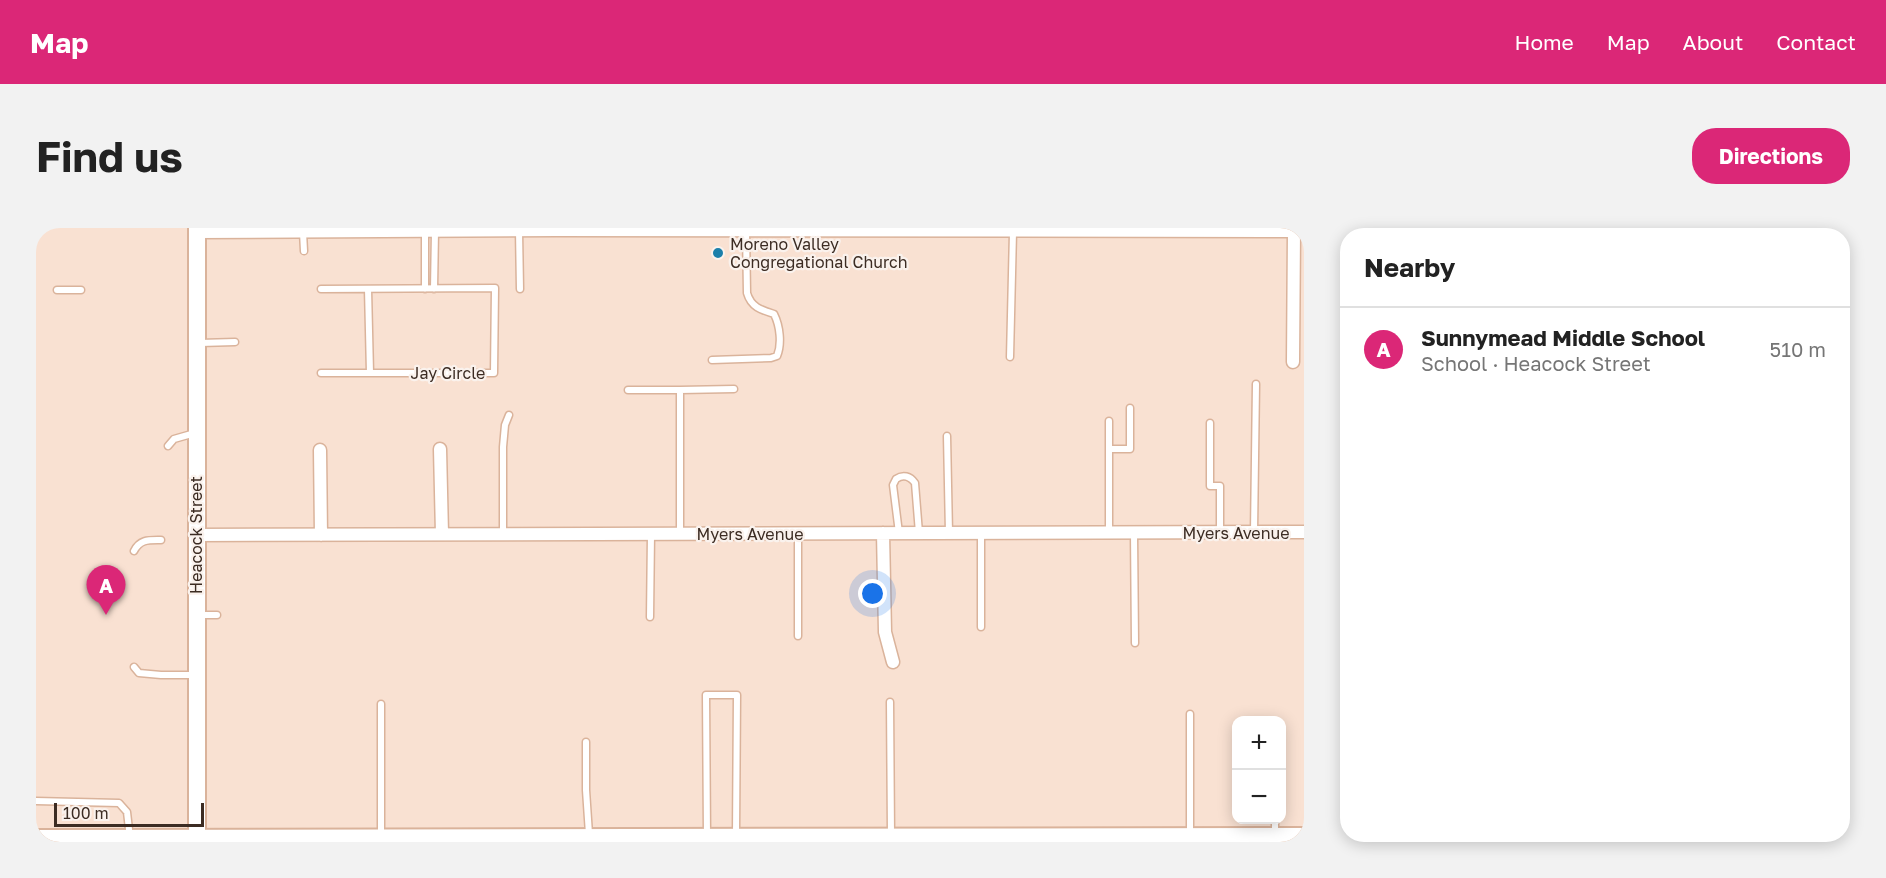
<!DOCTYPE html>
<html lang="en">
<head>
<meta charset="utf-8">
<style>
	body { margin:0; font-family:"Golos Text",sans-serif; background:#f2f2f2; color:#222 }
	.controls { position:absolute; right:18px; bottom:18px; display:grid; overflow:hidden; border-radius:12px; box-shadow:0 3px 15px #0003 }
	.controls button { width:54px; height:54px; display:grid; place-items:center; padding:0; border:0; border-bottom:2px solid #e0e0e0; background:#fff; color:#222; font:30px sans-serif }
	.scale { position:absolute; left:18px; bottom:15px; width:150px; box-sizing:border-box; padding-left:6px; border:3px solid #3c2c23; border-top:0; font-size:16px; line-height:21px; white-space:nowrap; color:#3c2c23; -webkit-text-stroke:4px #faf2ed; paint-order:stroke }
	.you { position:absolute; left:837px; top:366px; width:21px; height:21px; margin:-15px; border:4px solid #fff; border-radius:50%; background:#1a73e8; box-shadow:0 0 0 9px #1a73e833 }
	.badge { display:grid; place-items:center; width:39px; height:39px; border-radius:50%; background:#db2777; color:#fff; font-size:20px; font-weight:700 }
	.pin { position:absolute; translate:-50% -50px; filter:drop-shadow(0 2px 3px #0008) }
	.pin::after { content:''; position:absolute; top:32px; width:21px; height:18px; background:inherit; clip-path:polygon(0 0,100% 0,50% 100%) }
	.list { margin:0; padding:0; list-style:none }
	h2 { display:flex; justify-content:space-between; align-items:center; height:78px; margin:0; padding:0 24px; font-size:26px }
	h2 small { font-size:20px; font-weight:400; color:#767676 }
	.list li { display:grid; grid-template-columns:39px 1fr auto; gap:18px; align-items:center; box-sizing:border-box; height:84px; padding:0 24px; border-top:2px solid #e0e0e0 }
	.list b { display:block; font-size:22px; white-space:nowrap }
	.list p { margin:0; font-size:20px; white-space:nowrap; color:#767676 }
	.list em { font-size:20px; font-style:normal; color:#767676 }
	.map { position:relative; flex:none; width:1268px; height:614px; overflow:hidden; border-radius:24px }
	header { display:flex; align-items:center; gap:36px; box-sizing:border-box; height:84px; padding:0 30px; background:#db2777; color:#fff }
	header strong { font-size:28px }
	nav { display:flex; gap:33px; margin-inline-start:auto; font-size:21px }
	.intro { display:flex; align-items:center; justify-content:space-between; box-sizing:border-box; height:144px; padding:0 36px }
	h1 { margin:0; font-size:42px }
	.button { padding:15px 27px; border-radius:24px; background:#db2777; color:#fff; font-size:21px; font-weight:700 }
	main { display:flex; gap:36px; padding:0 36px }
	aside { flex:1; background:#fff; border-radius:24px; box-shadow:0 3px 15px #0003 }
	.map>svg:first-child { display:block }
</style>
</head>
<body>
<header>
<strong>Map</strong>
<nav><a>Home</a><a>Map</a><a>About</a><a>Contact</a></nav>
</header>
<div class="intro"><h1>Find us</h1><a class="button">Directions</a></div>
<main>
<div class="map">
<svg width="1268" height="614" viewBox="0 0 1268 614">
	<rect width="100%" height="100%" fill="#f9e1d2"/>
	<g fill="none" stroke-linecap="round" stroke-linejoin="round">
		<defs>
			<path id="lane" d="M483 3 484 61
				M267 4 268 23
				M332 61 334 145
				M389 61V3
				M398 61 399 3
				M21 62H45
				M164 115 199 114
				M974 129 977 4
				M676 132 735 130 741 128C746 116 744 98 738 86 725 82 715 79 711 65L710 3
				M285 145H458L459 60 285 61
				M592 162H644V305
				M644 162 698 161
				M1174 195V258H1184V304
				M911 208 913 305
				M132 218 138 211 159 205
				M1073 221H1094V180
				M1073 304V193
				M1218 304 1220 156
				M863 305 857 257 860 251C867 246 874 248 879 255L883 305
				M945 305V399
				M1098 305 1099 415
				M467 306V219L469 197 473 187
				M98 323C104 311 113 312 125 312
				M164 387H181
				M614 389 615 306
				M762 408V305
				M98 439 103 445 125 447H160
				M854 474 855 607
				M550 514V562L553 606
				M0 573 83 575 91 584 94 610
				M1239 592V607
				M1154 607V486
				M671 608 670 467H701L700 606
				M345 609V476"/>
			<path id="street" d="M161 4 520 2 1268 3
				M1257 134 1258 3
				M404 221 406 306
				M284 222 285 307
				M847 305 849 404 857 434
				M160 307 1268 304"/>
			<path id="secondary" d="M161 0V614
				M0 610 1268 608"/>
		</defs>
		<use href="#lane" stroke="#dab39b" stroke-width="9"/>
		<use href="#street" stroke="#dab39b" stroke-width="15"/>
		<use href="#secondary" stroke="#dab39b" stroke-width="20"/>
		<use href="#lane" stroke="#fff" stroke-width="6"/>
		<use href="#street" stroke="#fff" stroke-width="12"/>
		<use href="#secondary" stroke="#fff" stroke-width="16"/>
	</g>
	<circle fill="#1b7faa" stroke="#faf2ed" stroke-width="2" cx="682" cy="25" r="6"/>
	<g text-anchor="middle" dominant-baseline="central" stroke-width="4.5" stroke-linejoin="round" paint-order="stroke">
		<g font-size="16" fill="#3c2c23" stroke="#faf2ed" text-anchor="start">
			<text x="694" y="16">Moreno Valley<tspan x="694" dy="18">Congregational Church</tspan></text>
		</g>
		<g font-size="16" fill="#3c2c23" stroke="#faf2ed">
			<text x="412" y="145">Jay Circle</text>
			<text x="1200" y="305">Myers Avenue</text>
			<text x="714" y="306">Myers Avenue</text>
			<text transform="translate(160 307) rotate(-90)">Heacock Street</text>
		</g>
	</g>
</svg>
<div class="controls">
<button>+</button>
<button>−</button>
</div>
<div class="scale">100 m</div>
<div class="you"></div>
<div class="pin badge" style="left:70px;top:387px">A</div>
</div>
<aside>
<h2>Nearby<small></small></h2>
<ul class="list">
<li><span class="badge">A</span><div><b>Sunnymead Middle School</b><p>School · Heacock Street</p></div><em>510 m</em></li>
</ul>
</aside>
</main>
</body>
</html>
